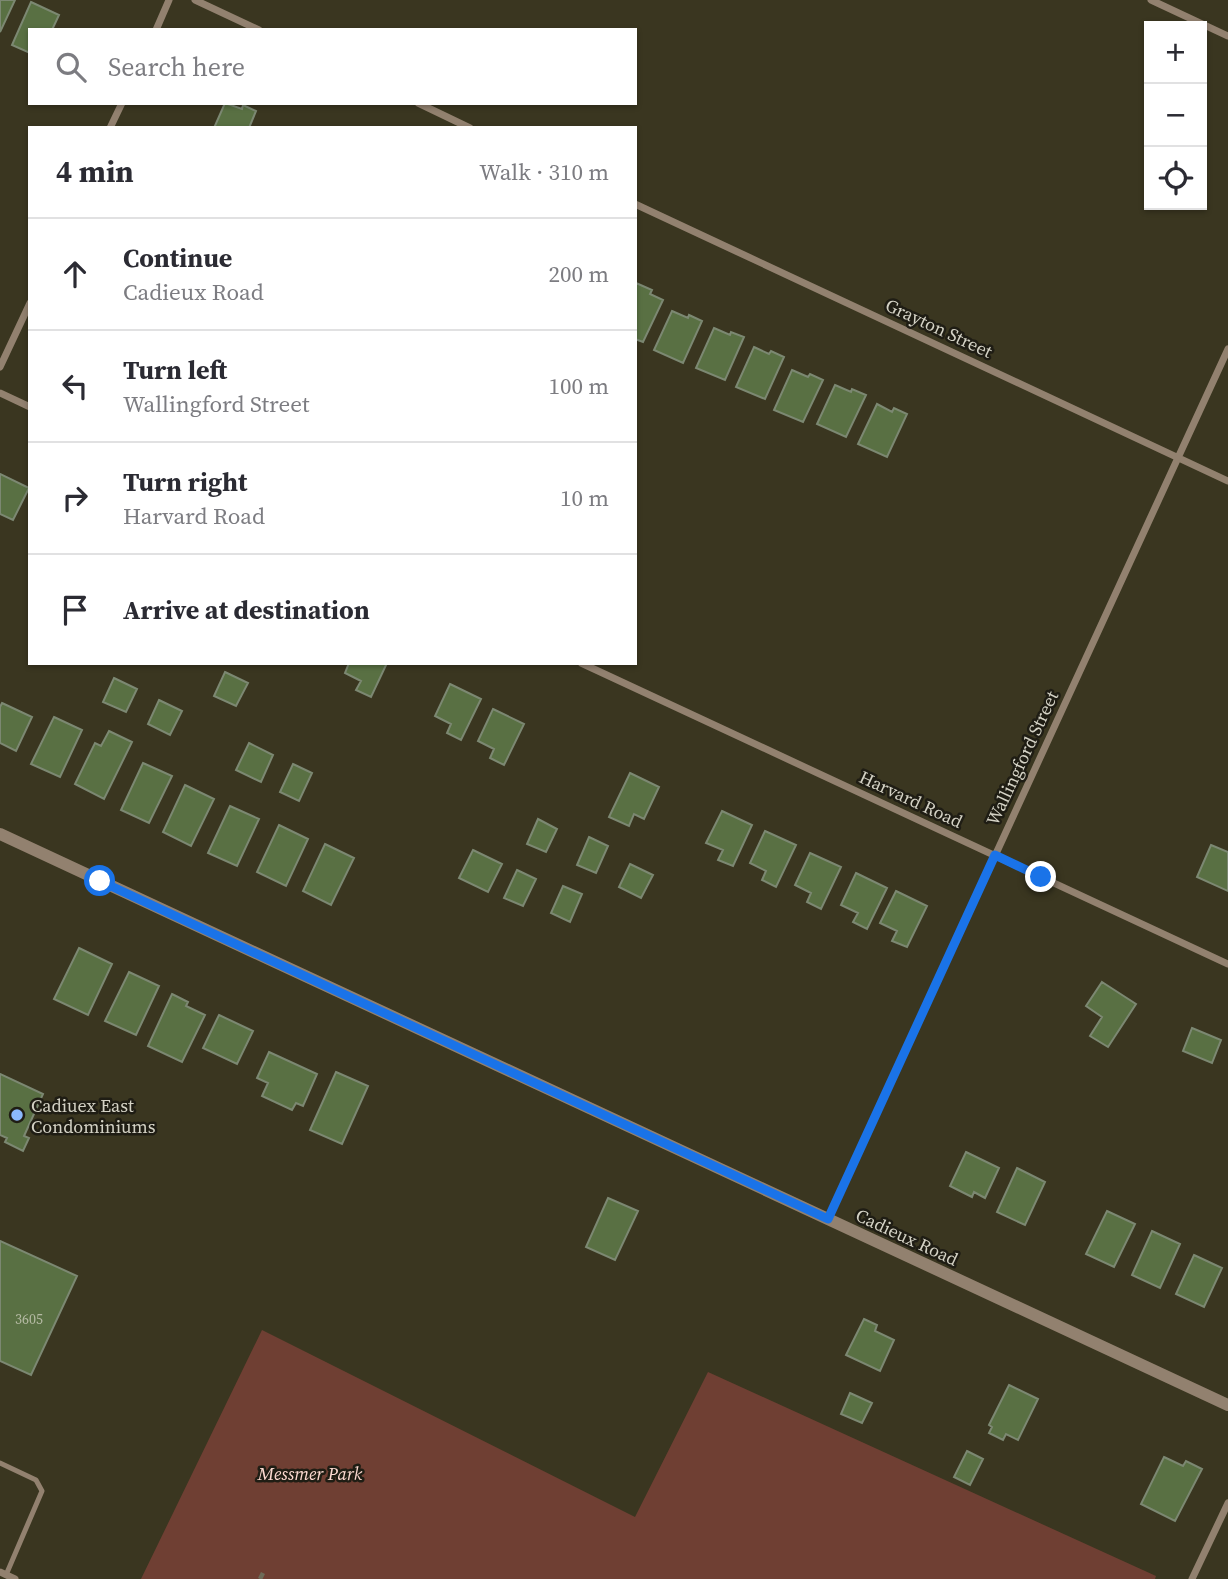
<!DOCTYPE html>
<html lang="en">
<head>
<meta charset="utf-8">
<style>
	body { margin:0; font-family:"Source Serif 4",serif; background:#f2f2f3; color:#2b2b33 }
	.controls { position:absolute; right:21px; top:21px; display:grid; overflow:hidden; border-radius:0px; box-shadow:0 2px 5px #0004 }
	.controls button { width:63px; height:63px; display:grid; place-items:center; padding:0; border:0; border-bottom:2px solid #e1e1e2; background:#fff; color:#2b2b33; font:35px sans-serif }
	.stop { position:absolute; width:21px; height:21px; margin:-16px; border:5px solid #1a73e8; border-radius:50%; background:#fff }
	.stop.end { background:#1a73e8; border-color:#fff; box-shadow:0 2px 7px #0008 }
	.list { margin:0; padding:0; list-style:none }
	h2 { display:flex; justify-content:space-between; align-items:center; height:91px; margin:0; padding:0 28px; font-size:30px }
	h2 small { font-size:23px; font-weight:400; color:#7c7c81 }
	.list li { display:grid; grid-template-columns:46px 1fr auto; gap:21px; align-items:center; box-sizing:border-box; height:112px; padding:0 28px; border-top:2px solid #e1e1e2 }
	.list b { display:block; font-size:26px; white-space:nowrap }
	.list p { margin:0; font-size:23px; white-space:nowrap; color:#7c7c81 }
	.list em { font-size:23px; font-style:normal; color:#7c7c81 }
	.icon { flex:none; width:38px; height:38px; fill:none; stroke:currentColor; stroke-width:2; stroke-linecap:round; stroke-linejoin:round }
	.map { position:relative; flex:none; width:1228px; height:1579px; overflow:hidden }
	.search { position:absolute; background:#fff; box-shadow:0 2px 5px #0004; left:28px; top:28px; width:609px; height:77px; display:flex; align-items:center; gap:18px; box-sizing:border-box; padding:0 24px; border-radius:0px; color:#7c7c81; font-size:26px }
	.panel { position:absolute; background:#fff; box-shadow:0 2px 5px #0004; left:28px; top:126px; width:609px; height:539px; border-radius:0px }
	.map>svg:first-child { display:block }
</style>
</head>
<body>
<div class="map">
<svg width="1228" height="1579" viewBox="0 0 1228 1579">
	<rect width="100%" height="100%" fill="#3a3620"/>
	<path fill="#6f3f33" d="M262 1330 635 1517 708 1372 1156 1576 1155 1579H141Z"/>
	<path fill="#597043" stroke="#7c8872" stroke-width="2" d="M0 0H15L0 32Z
		M31 2 59 15 52 30H30V53L12 45Z
		M225 103 242 109 243 105 256 111 249 128H214Z
		M636 283 652 290 650 294 663 300 643 342 635 339Z
		M672 311 688 318 689 315 702 321 683 363 654 350Z
		M714 328 730 335 731 332 744 337 725 380 696 368Z
		M754 347 769 354 771 351 784 357 765 399 736 387Z
		M792 370 808 377 810 374 823 380 803 422 774 410Z
		M835 385 851 392 852 389 866 395 846 437 817 424Z
		M877 404 892 412 894 408 907 414 887 457 858 444Z
		M0 474 29 488 13 520 0 514Z
		M349 663H387L371 697 356 690 361 681 345 673Z
		M225 672 248 683 236 706 214 696Z
		M114 678 137 689 126 712 103 702Z
		M450 684 481 699 461 740 447 733 451 724 435 716Z
		M159 700 182 711 170 735 148 724Z
		M2 703 32 717 16 751 0 743V707Z
		M493 709 524 724 504 765 490 758 494 749 478 741Z
		M54 717 82 730 60 777 31 764Z
		M109 731 132 742 104 799 75 784 95 743 101 746Z
		M249 743 273 755 261 782 236 770Z
		M143 763 172 776 149 823 121 810Z
		M293 764 312 773 299 801 280 792Z
		M630 773 659 787 644 819 634 814 629 826 609 817Z
		M185 785 214 799 191 846 163 832Z
		M230 806 259 819 237 866 208 853Z
		M722 811 752 825 733 866 718 860 723 850 706 843Z
		M538 819 557 829 546 852 527 844Z
		M279 825 308 839 286 886 257 872Z
		M765 831 796 845 776 887 762 880 766 871 750 863Z
		M589 837 608 846 596 873 577 865Z
		M325 844 354 858 331 905 303 891Z
		M1211 845 1228 852V891L1197 877Z
		M473 850 502 864 488 892 459 878Z
		M810 853 841 867 821 909 807 902 811 893 795 885Z
		M630 864 653 875 641 898 619 887Z
		M517 870 536 879 523 906 504 898Z
		M856 873 887 888 867 929 853 922 858 913 841 905Z
		M563 886 582 894 570 922 551 913Z
		M896 891 927 906 907 947 892 941 897 931 880 923Z
		M79 948 112 964 88 1015 54 999Z
		M129 972 159 986 136 1035 105 1021Z
		M1102 982 1136 1004 1108 1047 1090 1036 1102 1017 1086 1006Z
		M172 994 188 1002 186 1006 205 1015 182 1062 148 1046Z
		M219 1015 253 1031 237 1064 203 1048Z
		M1192 1028 1221 1040 1212 1063 1183 1051Z
		M269 1052 317 1074 303 1106 296 1103 292 1110 262 1096 268 1083 257 1078Z
		M336 1072 368 1086 342 1144 310 1130Z
		M0 1074 43 1094 24 1136 29 1138 23 1151 5 1142 7 1138 0 1135Z
		M966 1152 999 1168 985 1198 974 1192 972 1197 950 1186Z
		M1017 1168 1045 1182 1025 1225 997 1212Z
		M608 1198 638 1211 615 1260 586 1247Z
		M1107 1211 1135 1224 1114 1267 1086 1254Z
		M1152 1231 1180 1244 1160 1288 1132 1275Z
		M0 1241 77 1276 31 1375 0 1361Z
		M1194 1255 1222 1268 1204 1307 1176 1294Z
		M864 1319 877 1325 875 1331 894 1340 880 1371 846 1355Z
		M1009 1385 1038 1399 1018 1440 1006 1434 1003 1440 989 1433 992 1427 989 1425Z
		M850 1393 872 1403 862 1423 841 1414Z
		M967 1451 983 1459 970 1485 954 1477Z
		M1164 1457 1183 1466 1186 1461 1202 1469 1175 1521 1141 1504Z"/>
	<g fill="none" stroke-linecap="round" stroke-linejoin="round">
		<path stroke="#6e6b58" stroke-width="4.5" stroke-dasharray="7 3.5" stroke-linecap="butt" d="M260 1579 263 1573"/>
		<path stroke="#92816f" stroke-width="5" d="M0 1463 36 1480 42 1491 6 1575"/>
		<path stroke="#92816f" stroke-width="7" d="M195 0 259 30
			M1151 0 1228 36
			M156 30 169 0
			M418 103 470 128
			M110 128 122 103
			M635 204 1228 481
			M0 367 30 303
			M0 393 30 407
			M581 663 1228 964
			M828 1219 1228 349
			M0 1572 15 1579
			M1192 1579 1228 1503"/>
		<path stroke="#92816f" stroke-width="12" d="M0 834 1228 1405"/>
	</g>
	<g fill="none" stroke-linecap="round" stroke-linejoin="round">
		<path stroke="#1a73e8" stroke-width="9" d="M100 881 828 1219 995 855 1041 877"/>
	</g>
	<circle fill="#8bb9fc" stroke="#1f1d14" stroke-width="2.5" cx="17" cy="1115" r="7"/>
	<g text-anchor="middle" dominant-baseline="central" stroke-width="5" stroke-linejoin="round" paint-order="stroke">
		<g font-size="14" fill="#b5baa4">
			<text x="29" y="1319">3605</text>
		</g>
		<g font-size="18" fill="#d4d2c5" stroke="#1f1d14">
			<text transform="translate(939 328) rotate(25)">Grayton Street</text>
			<text transform="translate(1022 758) rotate(-65)">Wallingford Street</text>
			<text transform="translate(911 799) rotate(25)">Harvard Road</text>
			<text transform="translate(907 1237) rotate(25)">Cadieux Road</text>
		</g>
		<g font-size="18" fill="#d4d2c5" stroke="#1f1d14" text-anchor="start">
			<text x="31" y="1105">Cadiuex East<tspan x="31" dy="21">Condominiums</tspan></text>
		</g>
		<g font-size="18" font-style="italic" fill="#fddad1" stroke="#1f1d14">
			<text x="310" y="1473">Messmer Park</text>
		</g>
	</g>
</svg>
<div class="controls">
<button>+</button>
<button>−</button>
<button><svg class="icon" aria-label="locate" viewBox="0 0 24 24"><circle cx="12" cy="12" r="6"/><path d="M12 2v4M12 18v4M2 12h4M18 12h4"/></svg></button>
</div>
<div class="stop" style="left:100px;top:881px"></div>
<div class="stop end" style="left:1041px;top:877px"></div>
<div class="search"><svg class="icon" aria-label="search" viewBox="0 0 24 24"><circle cx="10" cy="10" r="6"/><path d="M15 15l6 6"/></svg>Search here</div>
<section class="panel">
<h2>4 min<small>Walk · 310 m</small></h2>
<ul class="list">
<li><svg class="icon" aria-label="ahead" viewBox="0 0 24 24"><path d="M12 20V5M6 11l6-6 6 6"/></svg><div><b>Continue</b><p>Cadieux Road</p></div><em>200 m</em></li>
<li><svg class="icon" aria-label="left" viewBox="0 0 24 24"><path d="M17 20v-9H6M10 6l-5 5 5 5"/></svg><div><b>Turn left</b><p>Wallingford Street</p></div><em>100 m</em></li>
<li><svg class="icon" aria-label="right" viewBox="0 0 24 24"><path d="M7 20v-9h11M14 6l5 5-5 5"/></svg><div><b>Turn right</b><p>Harvard Road</p></div><em>10 m</em></li>
<li><svg class="icon" aria-label="arrive" viewBox="0 0 24 24"><path d="M6 21V4h12l-3 4 3 4H6"/></svg><div><b>Arrive at destination</b></div></li>
</ul>
</section>
</div>
</body>
</html>
